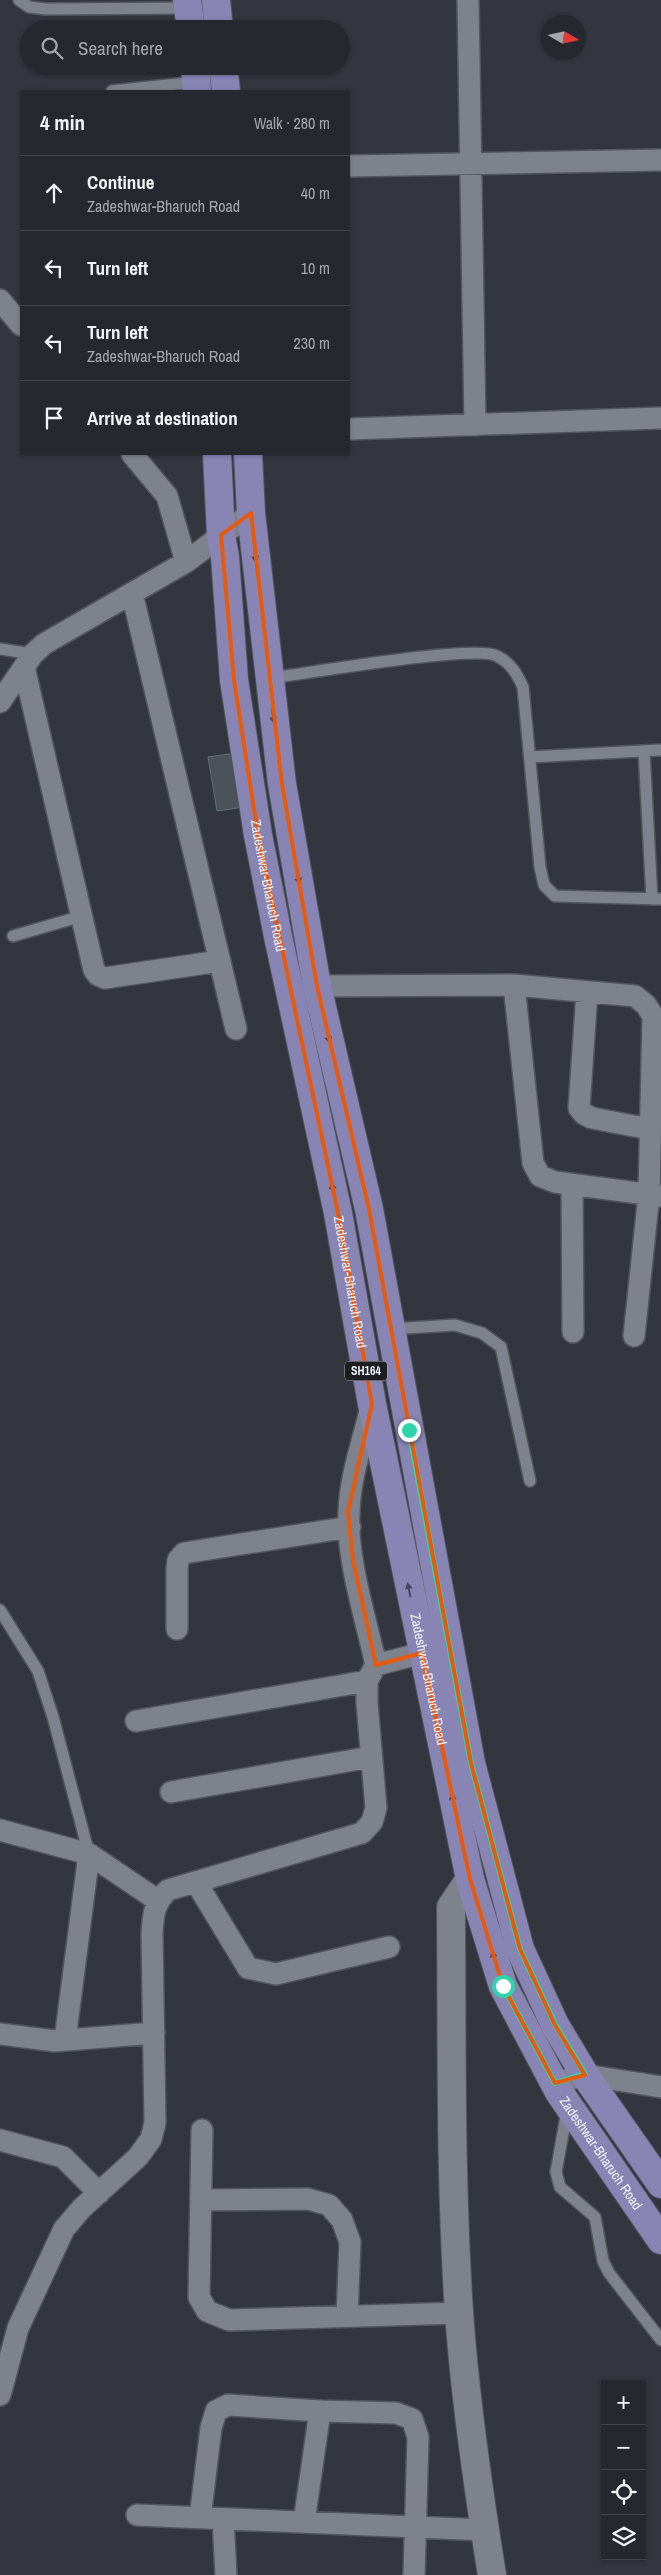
<!DOCTYPE html>
<html lang="en">
<head>
<meta charset="utf-8">
<style>
	body { margin:0; font-family:"Archivo Narrow",sans-serif; background:#2e3037; color:#f1f3f6 }
	.controls { position:absolute; right:15px; bottom:15px; display:grid; overflow:hidden; border-radius:0px; box-shadow:0 1px 4px #0004 }
	.controls button { width:45px; height:45px; display:grid; place-items:center; padding:0; border:0; border-bottom:1px solid #42444b; background:#26282f; color:#f1f3f6; font:25px sans-serif }
	.compass { position:absolute; left:541px; top:15px; width:45px; height:45px; border-radius:50%; background:#26282f; box-shadow:0 1px 4px #0004; rotate:99deg }
	.stop { position:absolute; width:15px; height:15px; margin:-11px; border:4px solid #2fd4aa; border-radius:50%; background:#fff }
	.stop.end { background:#2fd4aa; border-color:#fff; box-shadow:0 1px 5px #0008 }
	.list { margin:0; padding:0; list-style:none }
	h2 { display:flex; justify-content:space-between; align-items:center; height:65px; margin:0; padding:0 20px; font-size:21px }
	h2 small { font-size:16px; font-weight:400; color:#a4a6aa }
	.list li { display:grid; grid-template-columns:32px 1fr auto; gap:15px; align-items:center; box-sizing:border-box; height:75px; padding:0 20px; border-top:1px solid #42444b }
	.list b { display:block; font-size:19px; white-space:nowrap }
	.list p { margin:0; font-size:16px; white-space:nowrap; color:#a4a6aa }
	.list em { font-size:16px; font-style:normal; color:#a4a6aa }
	.icon { flex:none; width:28px; height:28px; fill:none; stroke:currentColor; stroke-width:2; stroke-linecap:round; stroke-linejoin:round }
	.map { position:relative; flex:none; width:661px; height:2575px; overflow:hidden }
	.search { position:absolute; background:#26282f; box-shadow:0 1px 4px #0004; left:20px; top:20px; width:330px; height:55px; display:flex; align-items:center; gap:12px; box-sizing:border-box; padding:0 18px; border-radius:28px; color:#a4a6aa; font-size:19px }
	.panel { position:absolute; background:#26282f; box-shadow:0 1px 4px #0004; left:20px; top:90px; width:330px; height:365px; border-radius:0px }
	.map>svg:first-child { display:block }
</style>
</head>
<body>
<div class="map">
<svg width="661" height="2575" viewBox="0 0 661 2575">
	<rect width="100%" height="100%" fill="#33363f"/>
	<path fill="#4b525a" stroke="#656e76" d="M236 753 244 807 217 811 208 757Z"/>
	<g fill="none" stroke-linecap="round" stroke-linejoin="round">
		<defs>
			<path id="lane" d="M19 0 29 7 46 9 190 8
				M112 91 196 82
				M0 649 33 654
				M270 678C305 674 475 644 497 656 511 663 517 674 523 687L540 867 544 885 555 896 661 899
				M644 751 652 899
				M530 757 661 750
				M13 936 82 916
				M390 1329 455 1325 482 1333 501 1347 530 1481
				M0 1610 38 1671 53 1717 89 1854
				M567 2111 556 2172 560 2187 595 2217 603 2261 609 2273 661 2340"/>
			<path id="street" d="M468 0 475 425
				M349 166 661 160
				M0 300 21 325
				M349 429 661 418
				M132 454 167 496 186 562
				M132 593 236 1029
				M24 667 94 970 98 975 105 978 220 961
				M0 702 33 654 44 644 186 562 251 513
				M514 985 533 1163 540 1176 555 1182 661 1196
				M317 986 514 985 635 996 646 1005 653 1016 649 1194 634 1336
				M587 992 579 1108 584 1114 592 1118 650 1129
				M572 1185 573 1332
				M371 1407C363 1441 350 1476 349 1512 346 1558 366 1619 376 1665
				M177 1629V1569L178 1560 184 1553 350 1527
				M136 1721 367 1681
				M171 1792 371 1757
				M0 1830 89 1854 157 1900
				M196 1882 248 1968 276 1974 389 1947
				M0 2034 55 2041 154 2033
				M65 2040 89 1854
				M555 2083 585 2075 661 2087
				M202 2130 199 2297 207 2311 229 2320 459 2313
				M0 2140 63 2157 99 2193
				M202 2200 308 2199 329 2205 342 2220 350 2242 347 2316
				M0 2395 18 2328 64 2229 82 2208 138 2157 151 2139 155 2123 152 1934C153 1915 154 1903 168 1890L362 1833 372 1822 376 1808 367 1703V1681L376 1665 422 1653
				M137 2515 485 2530
				M200 2518 211 2428 216 2411 228 2405 320 2411 396 2413 412 2419 418 2437 414 2575
				M223 2519 226 2575
				M304 2522 320 2411"/>
			<path id="secondary" d="M470 1879 451 1907C452 2042 450 2177 459 2312 465 2400 478 2488 492 2575"/>
			<g id="primary">
				<path d="M187 0 191 29"/>
				<path d="M216 0 219 29"/>
				<path d="M195 66 197 91"/>
				<path d="M223 66 226 91"/>
				<path id="s1" d="M217 454 221 535 225 557 234 680 258 835 279 941 338 1213 372 1404 470 1879 503 1986 559 2092 661 2240"/>
				<path d="M248 454 251 513 282 784 317 986 369 1209 471 1763 520 1949 555 2025 585 2075 661 2184"/>
			</g>
		</defs>
		<use href="#lane" stroke="#51555c" stroke-width="14"/>
		<use href="#street" stroke="#51555c" stroke-width="24"/>
		<use href="#secondary" stroke="#51555c" stroke-width="30"/>
		<use href="#primary" stroke="#51555c" stroke-width="30"/>
		<use href="#lane" stroke="#7e828d" stroke-width="11"/>
		<use href="#street" stroke="#7e828d" stroke-width="21"/>
		<use href="#secondary" stroke="#7e828d" stroke-width="28"/>
		<use href="#primary" stroke="#8885b5" stroke-width="28"/>
	</g>
	<defs><path id="oneway-solid" d="M-6-.8H1V-3.2L6.5 0L1 3.2V.8H-6Z" transform="scale(1.25)"/></defs>
	<g fill="#47475d">
		<use href="#oneway-solid" transform="translate(255 555) rotate(84)"/>
		<use href="#oneway-solid" transform="translate(273 716) rotate(83)"/>
		<use href="#oneway-solid" transform="translate(298 877) rotate(80)"/>
		<use href="#oneway-solid" transform="translate(328 1036) rotate(77)"/>
		<use href="#oneway-solid" transform="translate(333 1190) rotate(-102)"/>
		<use href="#oneway-solid" transform="translate(409 1590) rotate(-101)"/>
		<use href="#oneway-solid" transform="translate(453 1801) rotate(-102)"/>
		<use href="#oneway-solid" transform="translate(494 1958) rotate(-107)"/>
	</g>
	<g fill="none" stroke-linecap="round" stroke-linejoin="round">
		<path stroke="#2fd4aa" stroke-width="6" d="M409 1430 471 1763 520 1949 555 2024 585 2074 555 2083 503 1986"/>
	</g>
	<path fill="none" stroke="#e8590c" stroke-width="4" stroke-linejoin="round" d="M251 513 282 784 317 986 369 1209 471 1763 520 1949 555 2025 585 2075 555 2083 503 1986 470 1879 422 1653 376 1665 353 1560 348 1512 372 1404 338 1213 258 835 234 680 221 535Z"/>
	<g text-anchor="middle" dominant-baseline="central" stroke-width="4" stroke-linejoin="round" paint-order="stroke">
		<rect fill="#1c1e22" stroke="#b0b2b7" stroke-width="1" x="345" y="1361.5" width="42" height="19" rx="4"/>
		<g font-size="12" font-weight="bold" fill="#eff1f7">
			<text x="366" y="1371">SH164</text>
		</g>
		<g font-size="14" fill="#eff1f7" stroke="#1c1e22">
			<text stroke="none"><textPath href="#s1" startOffset="435">Zadeshwar-Bharuch Road</textPath></text>
			<text stroke="none"><textPath href="#s1" startOffset="840">Zadeshwar-Bharuch Road</textPath></text>
			<text stroke="none"><textPath href="#s1" startOffset="1245">Zadeshwar-Bharuch Road</textPath></text>
			<text stroke="none"><textPath href="#s1" startOffset="1755">Zadeshwar-Bharuch Road</textPath></text>
		</g>
	</g>
</svg>
<div class="controls">
<button>+</button>
<button>−</button>
<button><svg class="icon" aria-label="locate" viewBox="0 0 24 24"><circle cx="12" cy="12" r="6"/><path d="M12 2v4M12 18v4M2 12h4M18 12h4"/></svg></button>
<button><svg class="icon" aria-label="layers" viewBox="0 0 24 24"><path d="M12 4l9 5-9 5-9-5zM3 14l9 5 9-5"/></svg></button>
</div>
<svg class="compass" viewBox="-18 -18 36 36"><path d="M0-13l5 13h-10z" fill="#e53935"/><path d="M0 13l5-13h-10z" fill="#a4a6aa"/></svg>
<div class="stop" style="left:503px;top:1986px"></div>
<div class="stop end" style="left:409px;top:1430px"></div>
<div class="search"><svg class="icon" aria-label="search" viewBox="0 0 24 24"><circle cx="10" cy="10" r="6"/><path d="M15 15l6 6"/></svg>Search here</div>
<section class="panel">
<h2>4 min<small>Walk · 280 m</small></h2>
<ul class="list">
<li><svg class="icon" aria-label="ahead" viewBox="0 0 24 24"><path d="M12 20V5M6 11l6-6 6 6"/></svg><div><b>Continue</b><p>Zadeshwar-Bharuch Road</p></div><em>40 m</em></li>
<li><svg class="icon" aria-label="left" viewBox="0 0 24 24"><path d="M17 20v-9H6M10 6l-5 5 5 5"/></svg><div><b>Turn left</b></div><em>10 m</em></li>
<li><svg class="icon" aria-label="left" viewBox="0 0 24 24"><path d="M17 20v-9H6M10 6l-5 5 5 5"/></svg><div><b>Turn left</b><p>Zadeshwar-Bharuch Road</p></div><em>230 m</em></li>
<li><svg class="icon" aria-label="arrive" viewBox="0 0 24 24"><path d="M6 21V4h12l-3 4 3 4H6"/></svg><div><b>Arrive at destination</b></div></li>
</ul>
</section>
</div>
</body>
</html>
